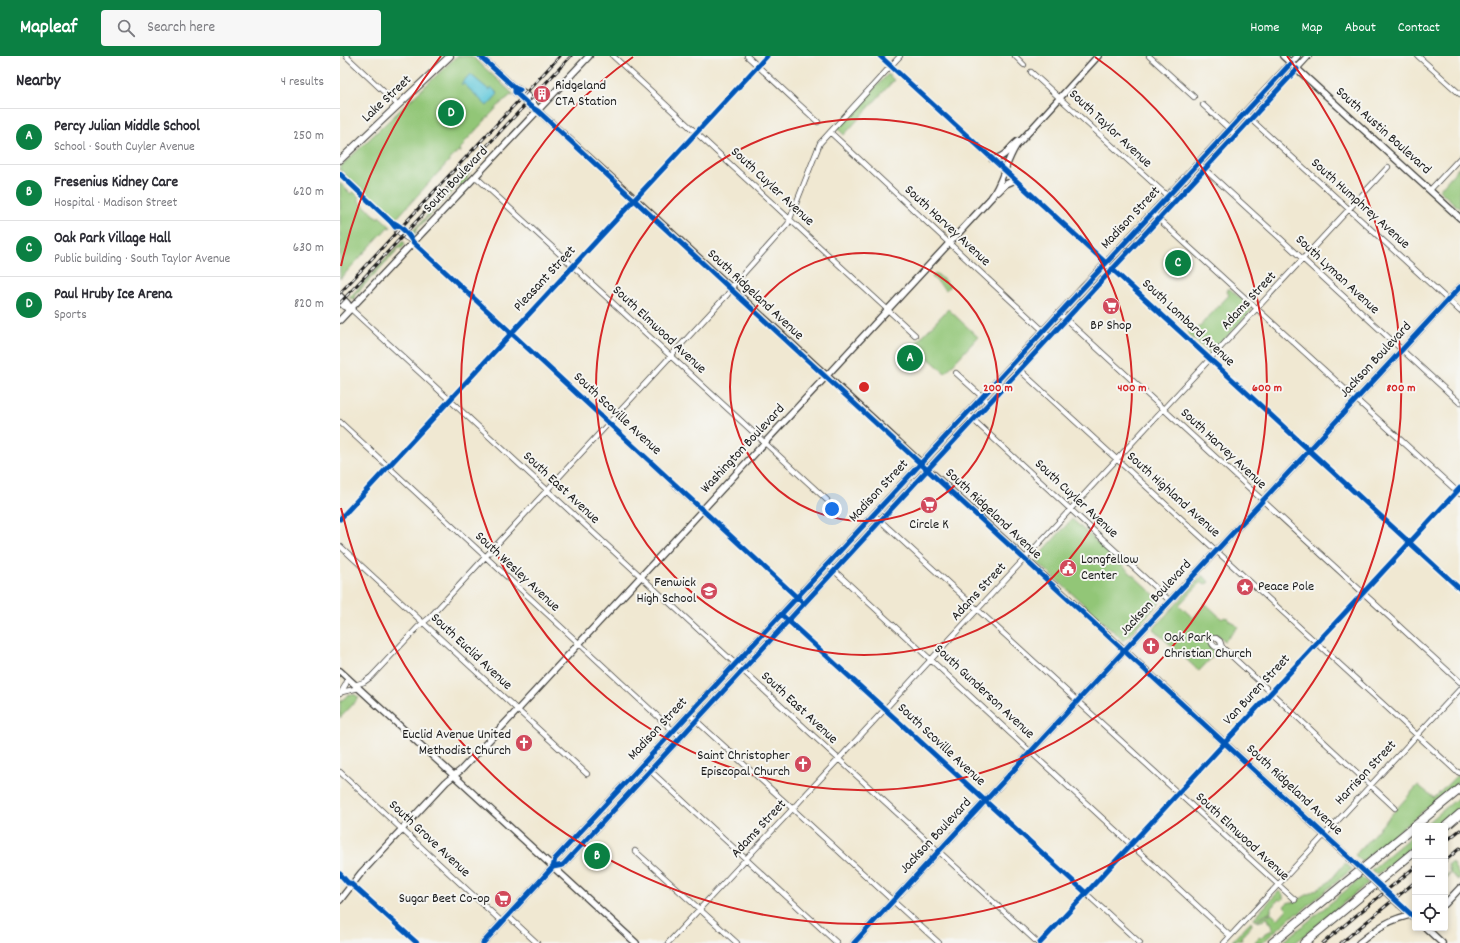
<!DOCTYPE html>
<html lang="en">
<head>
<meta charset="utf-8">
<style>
	body { margin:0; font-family:Dekko,sans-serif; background:#f7f7f7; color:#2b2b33 }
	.controls { position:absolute; right:12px; bottom:12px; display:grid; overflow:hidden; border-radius:4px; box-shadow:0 2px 6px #0003 }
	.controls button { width:36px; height:36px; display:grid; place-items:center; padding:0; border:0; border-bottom:1px solid #e1e1e2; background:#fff; color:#2b2b33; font:20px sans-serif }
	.you { position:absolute; left:492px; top:453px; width:14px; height:14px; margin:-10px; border:3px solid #fff; border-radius:50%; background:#1a73e8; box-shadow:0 0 0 6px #1a73e833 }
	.badge { display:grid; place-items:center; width:26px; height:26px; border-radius:50%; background:#0b8043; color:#fff; font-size:13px; font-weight:700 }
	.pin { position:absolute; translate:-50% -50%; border:2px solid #fff; box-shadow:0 1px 4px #0006 }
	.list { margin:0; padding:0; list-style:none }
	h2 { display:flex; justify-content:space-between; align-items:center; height:52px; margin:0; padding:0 16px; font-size:17px }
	h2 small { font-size:13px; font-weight:400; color:#7c7c81 }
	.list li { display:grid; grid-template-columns:26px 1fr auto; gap:12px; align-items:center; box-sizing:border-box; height:56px; padding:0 16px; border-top:1px solid #e1e1e2 }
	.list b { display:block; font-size:15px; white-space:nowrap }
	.list p { margin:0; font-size:13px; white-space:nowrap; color:#7c7c81 }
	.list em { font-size:13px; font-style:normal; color:#7c7c81 }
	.icon { flex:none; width:22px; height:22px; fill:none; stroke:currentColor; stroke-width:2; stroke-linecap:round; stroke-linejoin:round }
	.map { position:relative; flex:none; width:1120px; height:887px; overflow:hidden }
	header { display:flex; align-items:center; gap:24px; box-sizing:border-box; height:56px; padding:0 20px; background:#0b8043; color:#fff }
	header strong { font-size:19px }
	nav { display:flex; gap:22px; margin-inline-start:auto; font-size:14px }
	.search { width:280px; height:36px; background:#f7f7f7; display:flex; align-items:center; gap:10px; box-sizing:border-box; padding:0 14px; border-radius:4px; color:#7c7c81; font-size:15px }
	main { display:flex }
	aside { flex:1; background:#fff }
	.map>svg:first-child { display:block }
</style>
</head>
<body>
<header>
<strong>Mapleaf</strong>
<div class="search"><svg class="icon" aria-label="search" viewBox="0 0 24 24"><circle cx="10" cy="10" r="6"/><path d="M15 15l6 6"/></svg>Search here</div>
<nav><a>Home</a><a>Map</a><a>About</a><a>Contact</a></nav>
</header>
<main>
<aside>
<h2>Nearby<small>4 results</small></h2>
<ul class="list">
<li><span class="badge">A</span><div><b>Percy Julian Middle School</b><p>School · South Cuyler Avenue</p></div><em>250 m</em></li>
<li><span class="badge">B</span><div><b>Fresenius Kidney Care</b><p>Hospital · Madison Street</p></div><em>620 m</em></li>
<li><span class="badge">C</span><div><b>Oak Park Village Hall</b><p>Public building · South Taylor Avenue</p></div><em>630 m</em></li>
<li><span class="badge">D</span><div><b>Paul Hruby Ice Arena</b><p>Sports</p></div><em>820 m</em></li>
</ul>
</aside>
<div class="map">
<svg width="1120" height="887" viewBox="0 0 1120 887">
	<rect width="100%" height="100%" fill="#f6f6f2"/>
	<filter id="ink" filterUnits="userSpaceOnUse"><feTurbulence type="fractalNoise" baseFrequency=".025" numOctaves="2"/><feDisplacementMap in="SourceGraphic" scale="8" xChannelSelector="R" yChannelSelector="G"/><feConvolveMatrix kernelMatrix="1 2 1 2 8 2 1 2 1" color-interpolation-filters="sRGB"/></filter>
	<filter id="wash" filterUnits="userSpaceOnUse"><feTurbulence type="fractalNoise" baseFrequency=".012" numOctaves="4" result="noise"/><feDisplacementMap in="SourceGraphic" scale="16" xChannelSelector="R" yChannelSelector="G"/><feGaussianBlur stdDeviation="0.9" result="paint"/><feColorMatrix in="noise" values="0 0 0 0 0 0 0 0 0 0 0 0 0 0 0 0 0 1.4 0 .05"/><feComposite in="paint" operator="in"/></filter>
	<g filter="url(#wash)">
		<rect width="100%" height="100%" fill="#f0e8d2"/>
		<path fill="#92c677" stroke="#57714a" d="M117 0H132L174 39 173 40 171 39 165 44H164L124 87 125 88 120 93 121 95 120 97 118 95 56 163 57 164 56 165 0 114V111Z
			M548 18 554 24 504 79 497 72Z
			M133 110 127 122 128 124 122 129H118L76 174 75 178 71 177Z
			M1120 110V153L1099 134Z
			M0 127 11 138 13 135 19 141V145L38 162 39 160 51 171 50 172 48 171 0 223Z
			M63 185 65 188 62 192H59L14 240 15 241 14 243 9 242Z
			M596 217 610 230 606 234 592 221Z
			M888 233H890L911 252V255L872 297H869L848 278V276L852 272 856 274 889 239 887 236Z
			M608 253 638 281 605 317 574 289Z
			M732 463 821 545 784 585 695 504Z
			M863 519 869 526 865 529 861 526 839 549 853 562 865 549 864 548 865 547 882 563 884 561 886 562 887 561 890 566 892 565 898 571 885 585 878 579C862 580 869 590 876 597L859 615 813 573Z
			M9 638 16 639 19 642 0 662V646Z
			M1116 720H1120V725L1050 782 1049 781 1022 806 1015 799 1078 729 1094 742Z
			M1120 740V751L1097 770H1084Z
			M1075 777V788L1037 819 1031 814Z
			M1112 806 1120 821 1118 824 1110 817 1105 823V821L1110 816 1108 809Z
			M1005 807 1012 813 958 858 956 857 922 887H914L918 882 923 880 925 877 933 874 931 866H929L928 862 924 863V864L917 866 920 862 932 857 938 863 947 853 944 850 947 847 951 846 953 847 989 826Z
			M1022 821 1028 827 955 887H942Z
			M939 835 943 839V843L941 845 939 843 931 852V856L919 861 916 865 914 862Z
			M911 865 912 869 901 881 902 884 892 885Z"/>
		<path fill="#5fc8da" stroke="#3e727b" d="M130 18 149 34 152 32 158 38 147 50 124 28 122 29 121 28Z"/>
	</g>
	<g filter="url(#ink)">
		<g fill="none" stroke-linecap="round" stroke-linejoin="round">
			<defs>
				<path id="minor" d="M6 0 58 49
					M273 0 575 279
					M407 0 478 66
					M540 0 1120 533
					M675 0 684 9
					M809 0 854 41
					M1078 0 1120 38
					M691 16 834 146
					M863 49 896 79
					M904 57 1120 255
					M490 76 710 281
					M858 107 1120 347
					M0 118 51 166C54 173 65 182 72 185
					M136 121 487 444
					M1090 134 1120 102
					M812 157 1120 438
					M51 166C60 168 69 179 73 186L325 420
					M11 253 698 887
					M719 257 1120 626
					M673 308 1116 715 1120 717
					M616 317 649 347
					M627 358 830 545
					M0 366 340 681
					M332 427 464 548
					M533 458 955 844
					M0 463 427 0
					M0 490 247 718
					M487 508 890 880
					M441 558 800 887
					M882 591C876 592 873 591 871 585L872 582H876L880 585 882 591 1055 752
					M15 629 24 626 31 621 78 571 89 562 387 239 395 227 448 168 480 87 560 0
					M2 636 19 632
					M0 638 6 628 8 622
					M349 658 599 887
					M303 708 497 887
					M0 716 162 866
					M295 795 397 887
					M0 818 8 827H10L17 833 77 887
					M168 860 197 887
					M328 887 1048 111
					M700 887 1120 432
					M884 887 1120 633"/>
				<path id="tertiary" d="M140 0 175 32C184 34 193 47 198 54
					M943 0 1120 162
					M175 32V36L190 50 198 55 295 143 1017 809
					M652 103C663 104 670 91 678 85
					M658 136 666 128 675 124
					M0 240 7 247 11 253
					M0 246 4 250 11 253
					M0 264 249 0
					M0 615 296 887
					M0 844 21 817 106 726 121 714 172 660 651 142C663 126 665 107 676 90L758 0
					M1105 848 1120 832
					M1060 849 1075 862
					M1086 872 1102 887
					M514 887 1120 231
					M1019 887C1039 871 1049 863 1075 858"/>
				<path id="secondary" d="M0 104 110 0
					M213 811 215 803 957 0
					M143 887 213 811 223 809 968 0"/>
				<path id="motorway" d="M1105 771 1120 758
					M932 887 1120 733
					M964 887 1075 795"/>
			</defs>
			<use href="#minor" stroke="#3c3b37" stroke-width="6"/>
			<use href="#tertiary" stroke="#3c3b37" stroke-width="8"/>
			<use href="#secondary" stroke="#3c3b37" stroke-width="8"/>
			<use href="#motorway" stroke="#3c3b37" stroke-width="10"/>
			<use href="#minor" stroke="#fff" stroke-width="4.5"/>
			<use href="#tertiary" stroke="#fff" stroke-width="5.5"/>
			<use href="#secondary" stroke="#fff" stroke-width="6"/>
			<use href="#motorway" stroke="#fff" stroke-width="8"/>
			<defs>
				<path id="rail" d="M0 237 220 0
					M0 247 231 0
					M1105 786 1120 774
					M1105 805 1120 792
					M983 887 1075 811
					M1001 887 1075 826"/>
			</defs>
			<use href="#rail" stroke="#1c1c1c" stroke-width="3"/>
			<use href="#rail" stroke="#f6f6f2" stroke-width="1.5" stroke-dasharray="4.5" stroke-linecap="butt"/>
			<defs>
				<path id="tertiary-bridge" d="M1017 809 1060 849"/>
			</defs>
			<use href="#tertiary-bridge" stroke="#3c3b37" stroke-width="8" stroke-linecap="butt"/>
			<use href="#tertiary-bridge" stroke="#fff" stroke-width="5.5"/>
			<defs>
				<path id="cycleway" d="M140 0 175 32 180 34
					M540 0 766 207
					M175 32V36L190 50 198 55 554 384
					M0 118 51 166 55 171
					M51 166C60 168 69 179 73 186L462 546
					M772 213 1120 533
					M558 387 1075 862
					M0 463 427 0
					M443 560 746 837
					M213 811 215 803 951 7
					M0 818 8 827H10L17 833 77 887
					M143 887 213 811 223 809 957 13
					M514 887 1120 231
					M700 887 1120 432"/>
			</defs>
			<use href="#cycleway" stroke="#f6f6f2" stroke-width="8"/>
			<use href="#cycleway" stroke="#0057b8" stroke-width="5"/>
		</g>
	</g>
	<g fill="none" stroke="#d62828" stroke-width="2">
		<circle cx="524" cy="331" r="134"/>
		<circle cx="524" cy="331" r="268"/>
		<path d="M755 1A403 403 0 1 1 293 1"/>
		<path d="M1 210A537 537 0 0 1 101 0M947 0A537 537 0 1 1 1 452"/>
	</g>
	<defs>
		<symbol id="building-disc" viewBox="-11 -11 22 22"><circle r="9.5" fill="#d1495b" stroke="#f6f6f2"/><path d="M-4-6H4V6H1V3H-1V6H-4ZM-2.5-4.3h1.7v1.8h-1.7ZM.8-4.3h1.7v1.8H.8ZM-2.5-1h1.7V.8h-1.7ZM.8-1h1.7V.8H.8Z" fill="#fff"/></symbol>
		<symbol id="supermarket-disc" viewBox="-11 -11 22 22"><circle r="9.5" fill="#d1495b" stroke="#f6f6f2"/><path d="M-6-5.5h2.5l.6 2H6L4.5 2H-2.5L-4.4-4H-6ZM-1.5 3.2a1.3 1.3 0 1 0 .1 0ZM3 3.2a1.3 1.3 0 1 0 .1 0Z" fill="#fff"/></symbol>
		<symbol id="civic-disc" viewBox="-11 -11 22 22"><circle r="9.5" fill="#d1495b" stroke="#f6f6f2"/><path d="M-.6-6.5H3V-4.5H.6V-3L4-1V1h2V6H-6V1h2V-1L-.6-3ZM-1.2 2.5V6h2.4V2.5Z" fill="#fff"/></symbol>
		<symbol id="sight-disc" viewBox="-11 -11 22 22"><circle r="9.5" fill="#d1495b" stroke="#f6f6f2"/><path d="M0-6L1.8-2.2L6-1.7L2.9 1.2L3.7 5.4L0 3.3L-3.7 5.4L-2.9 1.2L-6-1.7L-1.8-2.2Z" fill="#fff"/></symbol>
		<symbol id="school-disc" viewBox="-11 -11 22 22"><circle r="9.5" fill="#d1495b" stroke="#f6f6f2"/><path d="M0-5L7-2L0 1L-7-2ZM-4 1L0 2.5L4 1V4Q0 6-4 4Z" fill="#fff"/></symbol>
		<symbol id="church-disc" viewBox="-11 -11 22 22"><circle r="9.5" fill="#d1495b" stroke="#f6f6f2"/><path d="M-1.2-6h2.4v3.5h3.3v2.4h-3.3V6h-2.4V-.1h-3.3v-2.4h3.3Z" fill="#fff"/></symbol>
	</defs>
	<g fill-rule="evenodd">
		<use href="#building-disc" x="192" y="28" width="20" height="20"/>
		<use href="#supermarket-disc" x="761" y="240" width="20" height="20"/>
		<use href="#supermarket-disc" x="579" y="439" width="20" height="20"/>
		<use href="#civic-disc" x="718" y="502" width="20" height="20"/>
		<use href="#sight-disc" x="895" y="521" width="20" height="20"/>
		<use href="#school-disc" x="359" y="525" width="20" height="20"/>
		<use href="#church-disc" x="801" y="580" width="20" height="20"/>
		<use href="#church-disc" x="174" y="677" width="20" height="20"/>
		<use href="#church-disc" x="453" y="698" width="20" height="20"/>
		<use href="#supermarket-disc" x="153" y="833" width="20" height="20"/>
	</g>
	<g text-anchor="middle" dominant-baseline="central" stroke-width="4" stroke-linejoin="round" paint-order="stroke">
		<g font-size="14" fill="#1c1c1c" stroke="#f6f6f2" text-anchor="start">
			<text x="215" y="30">Ridgeland<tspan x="215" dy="16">CTA Station</tspan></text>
			<text x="771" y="270" text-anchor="middle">BP Shop</text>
			<text x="589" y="469" text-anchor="middle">Circle K</text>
			<text x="741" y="504">Longfellow<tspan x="741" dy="16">Center</tspan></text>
			<text x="356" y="527" text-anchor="end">Fenwick<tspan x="356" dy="16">High School</tspan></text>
			<text x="918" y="531">Peace Pole</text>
			<text x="824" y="582">Oak Park<tspan x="824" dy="16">Christian Church</tspan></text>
			<text x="171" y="679" text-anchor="end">Euclid Avenue United<tspan x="171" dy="16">Methodist Church</tspan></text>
			<text x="450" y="700" text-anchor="end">Saint Christopher<tspan x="450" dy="16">Episcopal Church</tspan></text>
			<text x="150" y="843" text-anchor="end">Sugar Beet Co-op</text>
		</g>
		<g font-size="14" fill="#1c1c1c" stroke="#f6f6f2">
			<text transform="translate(47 43) rotate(-43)">Lake Street</text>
			<text transform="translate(770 73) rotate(43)">South Taylor Avenue</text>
			<text transform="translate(1043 75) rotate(42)">South Austin Boulevard</text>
			<text transform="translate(116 124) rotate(-46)">South Boulevard</text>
			<text transform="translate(432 131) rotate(43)">South Cuyler Avenue</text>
			<text transform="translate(1020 148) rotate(42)">South Humphrey Avenue</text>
			<text transform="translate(791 162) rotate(-47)">Madison Street</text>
			<text transform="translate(607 170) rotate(43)">South Harvey Avenue</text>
			<text transform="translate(997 219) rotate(43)">South Lyman Avenue</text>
			<text transform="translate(205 223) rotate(-47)">Pleasant Street</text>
			<text transform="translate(415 239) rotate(43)">South Ridgeland Avenue</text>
			<text transform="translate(909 245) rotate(-47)">Adams Street</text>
			<text transform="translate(848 267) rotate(43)">South Lombard Avenue</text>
			<text transform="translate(319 274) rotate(43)">South Elmwood Avenue</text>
			<text transform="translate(1036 304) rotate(-47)">Jackson Boulevard</text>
			<text transform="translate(277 358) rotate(43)">South Scoville Avenue</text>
			<text transform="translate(403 393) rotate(-47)">Washington Boulevard</text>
			<text transform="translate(883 393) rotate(43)">South Harvey Avenue</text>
			<text transform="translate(221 432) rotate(43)">South East Avenue</text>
			<text transform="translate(539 435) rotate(-47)">Madison Street</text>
			<text transform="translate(833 439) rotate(42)">South Highland Avenue</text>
			<text transform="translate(736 443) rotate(43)">South Cuyler Avenue</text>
			<text transform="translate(653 458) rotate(43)">South Ridgeland Avenue</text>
			<text transform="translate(177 516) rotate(43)">South Wesley Avenue</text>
			<text transform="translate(639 536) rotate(-47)">Adams Street</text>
			<text transform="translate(816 542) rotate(-47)">Jackson Boulevard</text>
			<text transform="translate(131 596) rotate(43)">South Euclid Avenue</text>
			<text transform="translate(917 634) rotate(-47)">Van Buren Street</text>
			<text transform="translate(644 636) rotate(43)">South Gunderson Avenue</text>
			<text transform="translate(459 652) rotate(43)">South East Avenue</text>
			<text transform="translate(318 673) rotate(-47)">Madison Street</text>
			<text transform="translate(601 689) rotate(43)">South Scoville Avenue</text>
			<text transform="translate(1026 717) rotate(-47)">Harrison Street</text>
			<text transform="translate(954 734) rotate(43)">South Ridgeland Avenue</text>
			<text transform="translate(419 773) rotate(-47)">Adams Street</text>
			<text transform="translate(596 780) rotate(-47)">Jackson Boulevard</text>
			<text transform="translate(902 781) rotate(43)">South Elmwood Avenue</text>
			<text transform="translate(89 783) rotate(43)">South Grove Avenue</text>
		</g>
	</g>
	<circle cx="524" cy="331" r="6" fill="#d62828" stroke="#f6f6f2" stroke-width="2"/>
	<g font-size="12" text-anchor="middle" font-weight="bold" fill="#d62828" stroke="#f6f6f2" stroke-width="4" stroke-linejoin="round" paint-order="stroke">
		<text x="658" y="335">200 m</text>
		<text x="792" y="335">400 m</text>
		<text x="927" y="335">600 m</text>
		<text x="1061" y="335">800 m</text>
	</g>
</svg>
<div class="controls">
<button>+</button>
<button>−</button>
<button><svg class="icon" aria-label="locate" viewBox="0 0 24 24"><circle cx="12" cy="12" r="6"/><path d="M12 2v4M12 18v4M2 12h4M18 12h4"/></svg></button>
</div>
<div class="you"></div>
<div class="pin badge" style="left:570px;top:302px">A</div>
<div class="pin badge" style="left:257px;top:800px">B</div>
<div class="pin badge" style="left:838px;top:207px">C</div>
<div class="pin badge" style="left:111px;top:57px">D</div>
</div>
</main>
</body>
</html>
